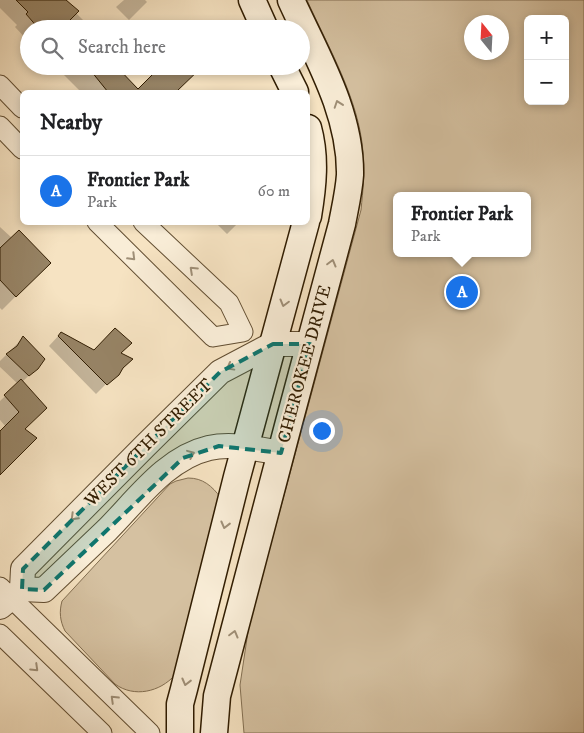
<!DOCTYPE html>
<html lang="en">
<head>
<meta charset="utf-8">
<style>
	body { margin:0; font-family:"IM FELL DW Pica",serif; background:#f2f2f2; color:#202124 }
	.controls { position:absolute; right:15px; top:15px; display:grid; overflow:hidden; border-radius:8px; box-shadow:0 2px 8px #0003 }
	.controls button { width:45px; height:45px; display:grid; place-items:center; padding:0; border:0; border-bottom:1px solid #e0e0e0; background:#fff; color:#202124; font:25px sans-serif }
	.compass { position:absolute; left:464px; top:15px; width:45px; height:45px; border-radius:50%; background:#fff; box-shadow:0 2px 8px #0003; rotate:342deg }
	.you { position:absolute; left:321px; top:430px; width:18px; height:18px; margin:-12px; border:4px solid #fff; border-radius:50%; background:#1a73e8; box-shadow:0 0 0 8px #1a73e833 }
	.badge { display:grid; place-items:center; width:32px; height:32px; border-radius:50%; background:#1a73e8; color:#fff; font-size:16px; font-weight:700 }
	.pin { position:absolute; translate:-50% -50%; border:2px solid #fff; box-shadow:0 1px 5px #0006 }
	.popup { position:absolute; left:393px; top:192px; width:138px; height:65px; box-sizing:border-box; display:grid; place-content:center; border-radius:8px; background:#fff; filter:drop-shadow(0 1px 4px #0005); font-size:16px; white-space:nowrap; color:#757577 }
	.popup b { font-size:19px; color:#202124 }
	.popup::after { content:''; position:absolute; left:50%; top:100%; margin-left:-10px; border:10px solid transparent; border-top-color:#fff }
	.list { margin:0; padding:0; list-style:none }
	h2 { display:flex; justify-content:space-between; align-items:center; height:65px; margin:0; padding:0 20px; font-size:21px }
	h2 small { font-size:16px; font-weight:400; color:#757577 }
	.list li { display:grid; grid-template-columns:32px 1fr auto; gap:15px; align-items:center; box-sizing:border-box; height:70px; padding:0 20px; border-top:1px solid #e0e0e0 }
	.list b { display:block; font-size:19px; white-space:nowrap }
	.list p { margin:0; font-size:16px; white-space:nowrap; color:#757577 }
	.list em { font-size:16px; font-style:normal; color:#757577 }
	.icon { flex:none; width:28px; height:28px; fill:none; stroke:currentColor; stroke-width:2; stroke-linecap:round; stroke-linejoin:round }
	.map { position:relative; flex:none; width:584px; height:733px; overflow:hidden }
	.search { position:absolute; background:#fff; box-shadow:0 2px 8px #0003; left:20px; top:20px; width:290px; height:55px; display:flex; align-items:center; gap:12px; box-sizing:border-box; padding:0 18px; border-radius:28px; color:#757577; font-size:19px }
	.panel { position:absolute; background:#fff; box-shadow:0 2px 8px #0003; left:20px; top:90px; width:290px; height:135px; border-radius:8px }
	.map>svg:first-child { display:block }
</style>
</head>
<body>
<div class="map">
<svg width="584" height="733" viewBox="0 0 584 733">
	<rect width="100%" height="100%" fill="#f6e3c2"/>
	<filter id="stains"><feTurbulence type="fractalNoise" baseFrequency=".004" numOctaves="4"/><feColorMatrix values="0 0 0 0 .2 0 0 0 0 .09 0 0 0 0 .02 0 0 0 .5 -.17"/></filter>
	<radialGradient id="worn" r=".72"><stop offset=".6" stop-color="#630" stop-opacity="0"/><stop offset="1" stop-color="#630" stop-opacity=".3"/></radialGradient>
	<path fill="#d5c1a1" stroke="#836f52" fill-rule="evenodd" d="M307 0H584V733H244L240 685 249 625 361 210C363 190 365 171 363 152 359 99 328 47 307 0ZM528 19H565V101H528ZM472 22H502V52H472ZM397 196H527V253H397Z
		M188 478C203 478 212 486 221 498L175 675C160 692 134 698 115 684L65 631C60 621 59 612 62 601L170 484 176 481Z"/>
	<path fill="#0003" d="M0 0H67L77 11 76 13 92 29H29V42L15 27 17 25 0 8Z
		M124 0H145L147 2 129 20 116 7Z
		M55 66H114L138 91 195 71 175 92H81Z
		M215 222H239L227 234Z
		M0 227 12 238 49 263 2 310 0 308Z
		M61 333 94 352 120 354 131 359 96 394 49 346Z
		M23 338 37 368 22 382 24 429 0 474V433L6 427 0 420V401L18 384 0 367V361Z"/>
	<path fill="#978466" stroke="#311d02" d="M16 0H66L79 11 61 29H39L26 14 28 12Z
		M87 66H116L138 89 161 66H203L176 92H108Z
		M19 230 51 263 16 297 0 280V248Z
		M115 328 132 343 121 353 133 359 123 368 119 375 107 385 58 336 61 332 94 350Z
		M23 336 45 359 38 369 29 376 6 354 17 346Z
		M21 379 47 408 25 429 37 438 0 475V431L19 412 4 395Z"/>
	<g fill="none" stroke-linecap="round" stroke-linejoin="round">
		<defs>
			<path id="minor" d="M0 85 22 108
				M0 126 22 149
				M97 222 213 337 243 332 229 303 143 222
				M0 587 150 733
				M0 634 102 733"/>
			<path id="tertiary" d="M22 589 23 569 145 446 220 372 273 344H310
				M0 607 22 589 44 590C65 570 86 550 107 530 137 500 166 458 209 448 232 443 258 449 281 453"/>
			<path id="secondary" d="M252 0 265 29
				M282 66 295 92
				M308 128C316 157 313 186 308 216
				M180 733V704L184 689 237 477 306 222
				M214 733 217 696 289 422 342 224C345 208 349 191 350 175 351 112 316 55 291 0"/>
		</defs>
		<use href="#minor" stroke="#624e32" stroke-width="21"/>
		<use href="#tertiary" stroke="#624e32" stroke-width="26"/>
		<use href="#secondary" stroke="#311d02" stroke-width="29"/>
		<use href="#minor" stroke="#f9edd7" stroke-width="19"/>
		<use href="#tertiary" stroke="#f9edd7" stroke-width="24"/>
		<use href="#secondary" stroke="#f9edd7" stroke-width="26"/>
	</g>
	<defs><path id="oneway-chevron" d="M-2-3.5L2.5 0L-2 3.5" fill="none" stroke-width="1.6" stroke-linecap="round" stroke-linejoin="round" transform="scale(1.25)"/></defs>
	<g stroke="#9f8f77">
		<use href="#oneway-chevron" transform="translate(338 104) rotate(-109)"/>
		<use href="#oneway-chevron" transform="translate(132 257) rotate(45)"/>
		<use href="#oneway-chevron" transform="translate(332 263) rotate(-75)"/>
		<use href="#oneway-chevron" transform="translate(193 270) rotate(-137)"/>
		<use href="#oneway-chevron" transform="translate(284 303) rotate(105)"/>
		<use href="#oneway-chevron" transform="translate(230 367) rotate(151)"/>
		<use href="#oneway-chevron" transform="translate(191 454) rotate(-22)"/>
		<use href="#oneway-chevron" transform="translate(74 517) rotate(135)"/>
		<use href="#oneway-chevron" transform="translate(225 525) rotate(104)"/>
		<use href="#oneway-chevron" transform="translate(234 634) rotate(-75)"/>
		<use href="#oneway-chevron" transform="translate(35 668) rotate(44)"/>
		<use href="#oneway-chevron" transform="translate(186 682) rotate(104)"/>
		<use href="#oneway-chevron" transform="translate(114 699) rotate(-136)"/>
	</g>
	<path fill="#0f766e" fill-opacity="0.2" stroke="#0f766e" stroke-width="4" stroke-dasharray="10 6" stroke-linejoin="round" d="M273 344H310L281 453 219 446 183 458 44 590 22 589 23 569 220 372Z"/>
	<g text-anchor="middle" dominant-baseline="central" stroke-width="4.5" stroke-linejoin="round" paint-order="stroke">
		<g font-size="18" fill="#311d02" stroke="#f9edd7">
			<text transform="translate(305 364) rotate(-75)">CHEROKEE DRIVE</text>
			<text transform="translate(149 443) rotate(-45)">WEST 6TH STREET</text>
		</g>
	</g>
	<rect width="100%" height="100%" filter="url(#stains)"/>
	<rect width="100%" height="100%" fill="url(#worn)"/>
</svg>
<div class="controls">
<button>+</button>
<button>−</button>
</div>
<svg class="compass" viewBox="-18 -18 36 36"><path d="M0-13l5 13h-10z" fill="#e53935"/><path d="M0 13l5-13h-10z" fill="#757577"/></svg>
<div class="you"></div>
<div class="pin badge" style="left:462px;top:292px">A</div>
<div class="popup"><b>Frontier Park</b>Park</div>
<div class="search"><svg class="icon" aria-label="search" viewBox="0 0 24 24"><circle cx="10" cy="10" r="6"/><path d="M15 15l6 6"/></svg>Search here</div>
<section class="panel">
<h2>Nearby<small></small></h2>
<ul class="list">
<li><span class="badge">A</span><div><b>Frontier Park</b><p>Park</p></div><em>60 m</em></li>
</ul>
</section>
</div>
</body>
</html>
